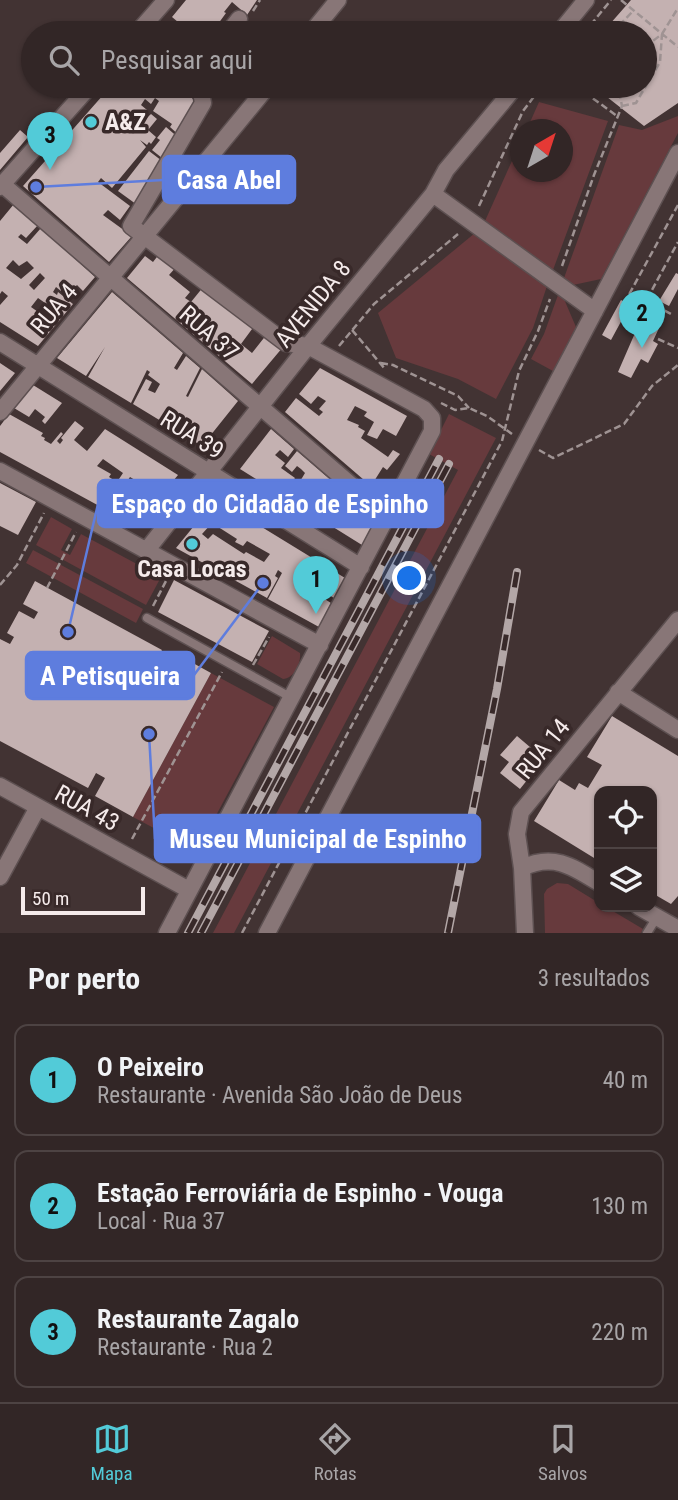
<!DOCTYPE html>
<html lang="pt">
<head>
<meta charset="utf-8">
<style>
	body { margin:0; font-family:"Roboto Condensed",sans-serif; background:#3a2e2e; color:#f1f3f6 }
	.controls { position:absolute; right:21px; bottom:21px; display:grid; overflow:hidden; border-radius:14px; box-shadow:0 2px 5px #0004 }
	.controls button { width:63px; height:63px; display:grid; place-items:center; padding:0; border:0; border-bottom:2px solid #4d4343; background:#322626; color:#f1f3f6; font:35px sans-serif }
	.compass { position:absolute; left:510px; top:119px; width:63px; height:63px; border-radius:50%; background:#322626; box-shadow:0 2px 5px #0004; rotate:39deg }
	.scale { position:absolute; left:21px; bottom:18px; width:124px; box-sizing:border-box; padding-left:7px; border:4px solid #f5ebeb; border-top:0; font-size:19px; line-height:24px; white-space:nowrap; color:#f5ebeb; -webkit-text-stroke:5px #382929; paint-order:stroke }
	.you { position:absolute; left:410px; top:579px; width:24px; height:24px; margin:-18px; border:5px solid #fff; border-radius:50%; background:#1a73e8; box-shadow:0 0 0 10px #1a73e833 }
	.badge { display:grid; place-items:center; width:46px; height:46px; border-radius:50%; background:#52cbd8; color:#111; font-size:23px; font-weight:700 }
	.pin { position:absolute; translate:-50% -58px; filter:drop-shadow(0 2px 4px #0008) }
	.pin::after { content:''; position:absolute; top:37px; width:24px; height:21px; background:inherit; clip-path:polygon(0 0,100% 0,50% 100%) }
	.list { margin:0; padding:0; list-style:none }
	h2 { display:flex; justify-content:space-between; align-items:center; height:91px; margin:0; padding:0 28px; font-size:30px }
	h2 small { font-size:23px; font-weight:400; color:#a8a5a7 }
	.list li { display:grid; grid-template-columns:46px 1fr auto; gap:21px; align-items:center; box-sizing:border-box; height:112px; margin:0 14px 14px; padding:0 14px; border:2px solid #4d4343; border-radius:14px }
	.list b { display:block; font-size:26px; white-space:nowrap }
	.list p { margin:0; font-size:23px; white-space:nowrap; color:#a8a5a7 }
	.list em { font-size:23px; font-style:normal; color:#a8a5a7 }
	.icon { flex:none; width:38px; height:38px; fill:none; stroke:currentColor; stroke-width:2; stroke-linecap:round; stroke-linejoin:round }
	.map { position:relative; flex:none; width:678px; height:933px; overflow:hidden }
	.search { position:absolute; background:#322626; box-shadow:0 2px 5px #0004; left:21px; right:21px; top:21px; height:77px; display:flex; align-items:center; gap:18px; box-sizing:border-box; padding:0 24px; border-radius:38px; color:#a8a5a7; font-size:26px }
	.sheet { height:469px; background:#322626 }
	nav { display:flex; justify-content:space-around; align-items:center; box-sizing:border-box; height:98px; border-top:2px solid #4d4343; background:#322626; font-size:19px; color:#a8a5a7 }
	nav a { display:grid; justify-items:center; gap:4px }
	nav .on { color:#52cbd8 }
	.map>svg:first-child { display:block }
</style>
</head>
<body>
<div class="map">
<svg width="678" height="933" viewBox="0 0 678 933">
	<rect width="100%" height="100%" fill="#423333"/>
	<path fill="#673a3d" d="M539 102 608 121 553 270 485 221 520 143V172H562V130L527 129Z
		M678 116V133L601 279 573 285 564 278 619 125 642 130Z
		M475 233 547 286 533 328 496 399 458 379 396 358 378 313Z
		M558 295 564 299 576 327 553 371 531 359 544 334Z
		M449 414 496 438 234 933H213L458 470 429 454Z
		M51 517 72 529 61 550 70 555 81 534 161 577 146 605 36 545Z
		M33 550 143 609 136 623 26 563Z
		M272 636 300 653C301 664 294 678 283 679L257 664Z
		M211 673 274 707 197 851 133 817Z
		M557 883 568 884 599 903V907H606L643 929 641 933H545L544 894 547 889Z"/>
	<path fill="#c4b1b1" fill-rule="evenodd" d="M186 0H257L247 15 232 2 224 12 226 13 218 24 223 28 219 33H211L196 21 192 26 199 32 191 33 172 17Z
		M631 0H678V103L644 126 593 86H645V33H602Z
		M111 86H148L151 88 152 86H178L200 105 181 137 170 127 172 124 153 111 159 101 155 98 151 104 145 99 141 105 147 110 131 126 135 129 151 114 157 119 148 130 156 137 151 144 149 142 147 145 140 140 146 147 112 188 101 178 98 182 130 206 120 220 108 210 103 215 132 236 109 262 23 186Z
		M166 127 180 139 167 162 152 150 160 140 157 138Z
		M20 130 28 137 0 170V153Z
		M149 151 166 164 140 207 118 191Z
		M14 204 38 225 26 238 21 234 18 237 27 244 41 228 95 277 83 291 77 285 74 288 68 283 61 291 56 287 53 292 57 295 58 292 73 304 38 346 0 322V305L8 296 2 291 0 294V221ZM13 260 19 266 27 261 34 268 21 279 6 268ZM40 273 45 278 34 290 29 285ZM38 298 48 305 41 314 31 307Z
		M160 253 177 266 169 275 190 292 185 298 191 302 204 286 255 325 241 344 252 353 267 334 283 347 252 384 127 278 145 256 153 262Z
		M676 273 678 274V289L669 306 659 301Z
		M112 292 183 353 174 368 177 370 186 356 200 368 186 396 188 397 202 369 238 401 202 446 133 404 146 379 152 382 148 390 155 393 160 384 148 375 150 372 147 370 131 403 88 377 105 347 86 376 57 358Z
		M621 300 630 305 611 340 602 335Z
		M645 321 659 328 653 341 658 344 648 363 641 359 631 378 618 372 635 333 638 334Z
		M0 363 15 373 0 391Z
		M320 368 407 416 396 436 383 429 377 439 367 435 374 422 364 416 367 412 355 406 347 420 359 425 358 427 365 431 361 438 388 457 393 450 400 454 387 470 383 467 371 486 285 412 296 398 319 416 323 412 319 409 326 401 318 396 311 404 299 394Z
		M33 385 62 403 45 424 42 421 45 417 35 409 29 417 14 408Z
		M9 414 43 433 41 436 45 438 44 440 51 444 61 432 63 434 57 441 60 444 63 440 61 438 75 421 84 428 74 440 87 451 105 429 178 475 136 526 0 452V426ZM103 459 123 473 119 479 126 483 130 477 153 491 149 496 126 483 123 486 109 477 111 474 97 466Z
		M271 429 294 449 288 457 280 450 275 455 285 463 281 468 295 478 292 482 307 492 309 490 299 483 305 473 301 469 297 466 292 472 285 466 297 451 376 519 362 545 240 469Z
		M0 483 36 502 18 535 0 526Z
		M216 499 345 578 334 598 315 587 312 591 331 603 319 627 268 599 282 573 278 570 275 576 278 578 267 598 176 548ZM212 523 237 539 235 542 243 546 247 541 270 554 264 562 246 552 244 554 213 534 208 539 202 534Z
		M174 580 269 631 252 662 158 612Z
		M35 581 162 650 150 671 160 676 173 652 211 673 133 817 95 796 105 778 96 773 88 788 0 741V639L10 644 14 637 7 633 19 611 34 619 38 612 23 604Z
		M612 716 678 756V896L671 904 652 893V791H599V861L534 821 559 780 575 790 579 783 588 788 602 765 587 757Z
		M517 736 544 759 520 789 500 773 509 762 500 755Z"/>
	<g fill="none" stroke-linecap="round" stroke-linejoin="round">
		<defs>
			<path id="lane" d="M147 618 292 698
				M647 933 657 917"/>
			<path id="street" d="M137 33 166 0
				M228 33 239 19
				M311 33 338 0
				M559 33 586 0
				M2 184 387 516
				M0 187 90 86
				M433 194 595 311
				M0 342 361 567
				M0 412 268 86
				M0 471 320 645
				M146 551 308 346 433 194 446 170 516 86
				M618 692 678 730
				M0 786 189 890
				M522 868C553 853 572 866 599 883
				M0 877 38 807
				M639 907 678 929
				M167 933 432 431V418L424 409 308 346 286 343 131 226 203 103 200 86
				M267 933 678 153
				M525 933 522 868 517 834 521 812 678 620"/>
		</defs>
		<use href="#lane" stroke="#5d5051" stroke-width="11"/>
		<use href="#street" stroke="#5d5051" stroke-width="19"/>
		<path stroke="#9f9393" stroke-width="2.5" stroke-dasharray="7 3.5" stroke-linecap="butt" d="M621 0 678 47
			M253 11 260 0
			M114 33 123 24
			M584 33 611 0
			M612 33 633 11
			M645 47 662 34 678 8
			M576 86 617 116
			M622 106 636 103 660 62 662 34
			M678 205 620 311 631 317 646 301 678 242
			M479 206 523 111 542 86
			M562 266 594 175 622 106 619 91 621 86
			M646 301 671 314
			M352 330 385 369
			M658 339 678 348
			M339 346 374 304 458 234
			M381 363 393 365 458 396 469 408
			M441 403 455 410 469 408 487 416 512 434
			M539 450 553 458 624 424 652 386 678 365
			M0 585 17 565 44 513
			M47 588 76 532
			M153 606 166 581
			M253 665 269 637
			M132 839 222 672
			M242 933 502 441 519 371 538 331 550 299"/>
		<use href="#lane" stroke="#887677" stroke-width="8"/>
		<use href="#street" stroke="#887677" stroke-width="16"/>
		<defs>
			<path id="rail" d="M188 933 439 459
				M201 933 449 464
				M448 933 497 689 517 572"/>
		</defs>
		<use href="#rail" stroke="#b3a7a7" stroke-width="8"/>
		<use href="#rail" stroke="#382929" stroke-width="5" stroke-dasharray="16" stroke-linecap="butt"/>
	</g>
	<g fill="#52cbd8" stroke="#382929" stroke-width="2.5">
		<circle cx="91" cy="122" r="7"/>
		<circle cx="192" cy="544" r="7"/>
	</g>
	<g text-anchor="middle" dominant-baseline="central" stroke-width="7" stroke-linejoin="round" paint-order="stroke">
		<g font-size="24" font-weight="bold" fill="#f5ebeb" stroke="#382929" text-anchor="start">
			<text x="105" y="122">A&amp;Z</text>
			<text x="192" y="569" text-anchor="middle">Casa Locas</text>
		</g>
		<g font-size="24" fill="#f5ebeb" stroke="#382929">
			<text transform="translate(313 304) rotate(-51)">AVENIDA 8</text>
			<text transform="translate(54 309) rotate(-50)">RUA 4</text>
			<text transform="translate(209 333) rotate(41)">RUA 37</text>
			<text transform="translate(192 435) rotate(32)">RUA 39</text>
			<text transform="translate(543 749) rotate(-51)">RUA 14</text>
			<text transform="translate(87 808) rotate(29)">RUA 43</text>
		</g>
	</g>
	<path fill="none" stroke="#5e7dde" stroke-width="2.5" d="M36 187L163 180M68 632L98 504M263 583L194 675M149 734L155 839"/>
	<g fill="#5e7dde" stroke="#382929" stroke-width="2.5">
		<circle cx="36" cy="187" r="7"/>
		<circle cx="68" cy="632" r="7"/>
		<circle cx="263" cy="583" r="7"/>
		<circle cx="149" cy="734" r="7"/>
	</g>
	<g fill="#5e7dde" stroke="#5e7dde" stroke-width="2.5">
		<rect x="163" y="156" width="132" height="47" rx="7"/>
		<rect x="98" y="480" width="345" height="47" rx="7"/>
		<rect x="26" y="652" width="168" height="47" rx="7"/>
		<rect x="155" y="815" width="325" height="47" rx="7"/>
	</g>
	<g font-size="26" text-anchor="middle" font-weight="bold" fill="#fff">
		<text x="229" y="189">Casa Abel</text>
		<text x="270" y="513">Espaço do Cidadão de Espinho</text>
		<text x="110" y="685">A Petisqueira</text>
		<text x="318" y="848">Museu Municipal de Espinho</text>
	</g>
</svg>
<div class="controls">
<button><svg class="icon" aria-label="locate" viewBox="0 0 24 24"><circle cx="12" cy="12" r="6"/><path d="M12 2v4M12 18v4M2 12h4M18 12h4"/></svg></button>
<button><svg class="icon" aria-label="layers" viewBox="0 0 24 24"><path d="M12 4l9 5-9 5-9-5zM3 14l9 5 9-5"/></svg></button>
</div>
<svg class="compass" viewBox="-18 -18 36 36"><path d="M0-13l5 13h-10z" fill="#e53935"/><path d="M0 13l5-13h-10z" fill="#a8a5a7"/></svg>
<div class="scale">50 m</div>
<div class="you"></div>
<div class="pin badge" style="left:316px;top:614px">1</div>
<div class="pin badge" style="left:642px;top:348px">2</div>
<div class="pin badge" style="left:50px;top:170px">3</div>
<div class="search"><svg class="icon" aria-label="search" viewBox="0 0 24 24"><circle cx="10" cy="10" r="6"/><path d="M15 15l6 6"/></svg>Pesquisar aqui</div>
</div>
<section class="sheet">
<h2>Por perto<small>3 resultados</small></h2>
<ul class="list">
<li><span class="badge">1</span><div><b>O Peixeiro</b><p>Restaurante · Avenida São João de Deus</p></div><em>40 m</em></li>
<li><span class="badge">2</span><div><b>Estação Ferroviária de Espinho - Vouga</b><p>Local · Rua 37</p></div><em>130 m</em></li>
<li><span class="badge">3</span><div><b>Restaurante Zagalo</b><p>Restaurante · Rua 2</p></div><em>220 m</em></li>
</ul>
</section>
<nav>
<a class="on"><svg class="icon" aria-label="map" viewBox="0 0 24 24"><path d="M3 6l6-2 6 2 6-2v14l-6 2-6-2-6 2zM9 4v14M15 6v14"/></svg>Mapa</a>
<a><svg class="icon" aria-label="directions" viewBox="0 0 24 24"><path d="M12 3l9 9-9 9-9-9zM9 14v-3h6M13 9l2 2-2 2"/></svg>Rotas</a>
<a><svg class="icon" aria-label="saved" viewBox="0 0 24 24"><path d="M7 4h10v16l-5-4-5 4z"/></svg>Salvos</a>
</nav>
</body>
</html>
